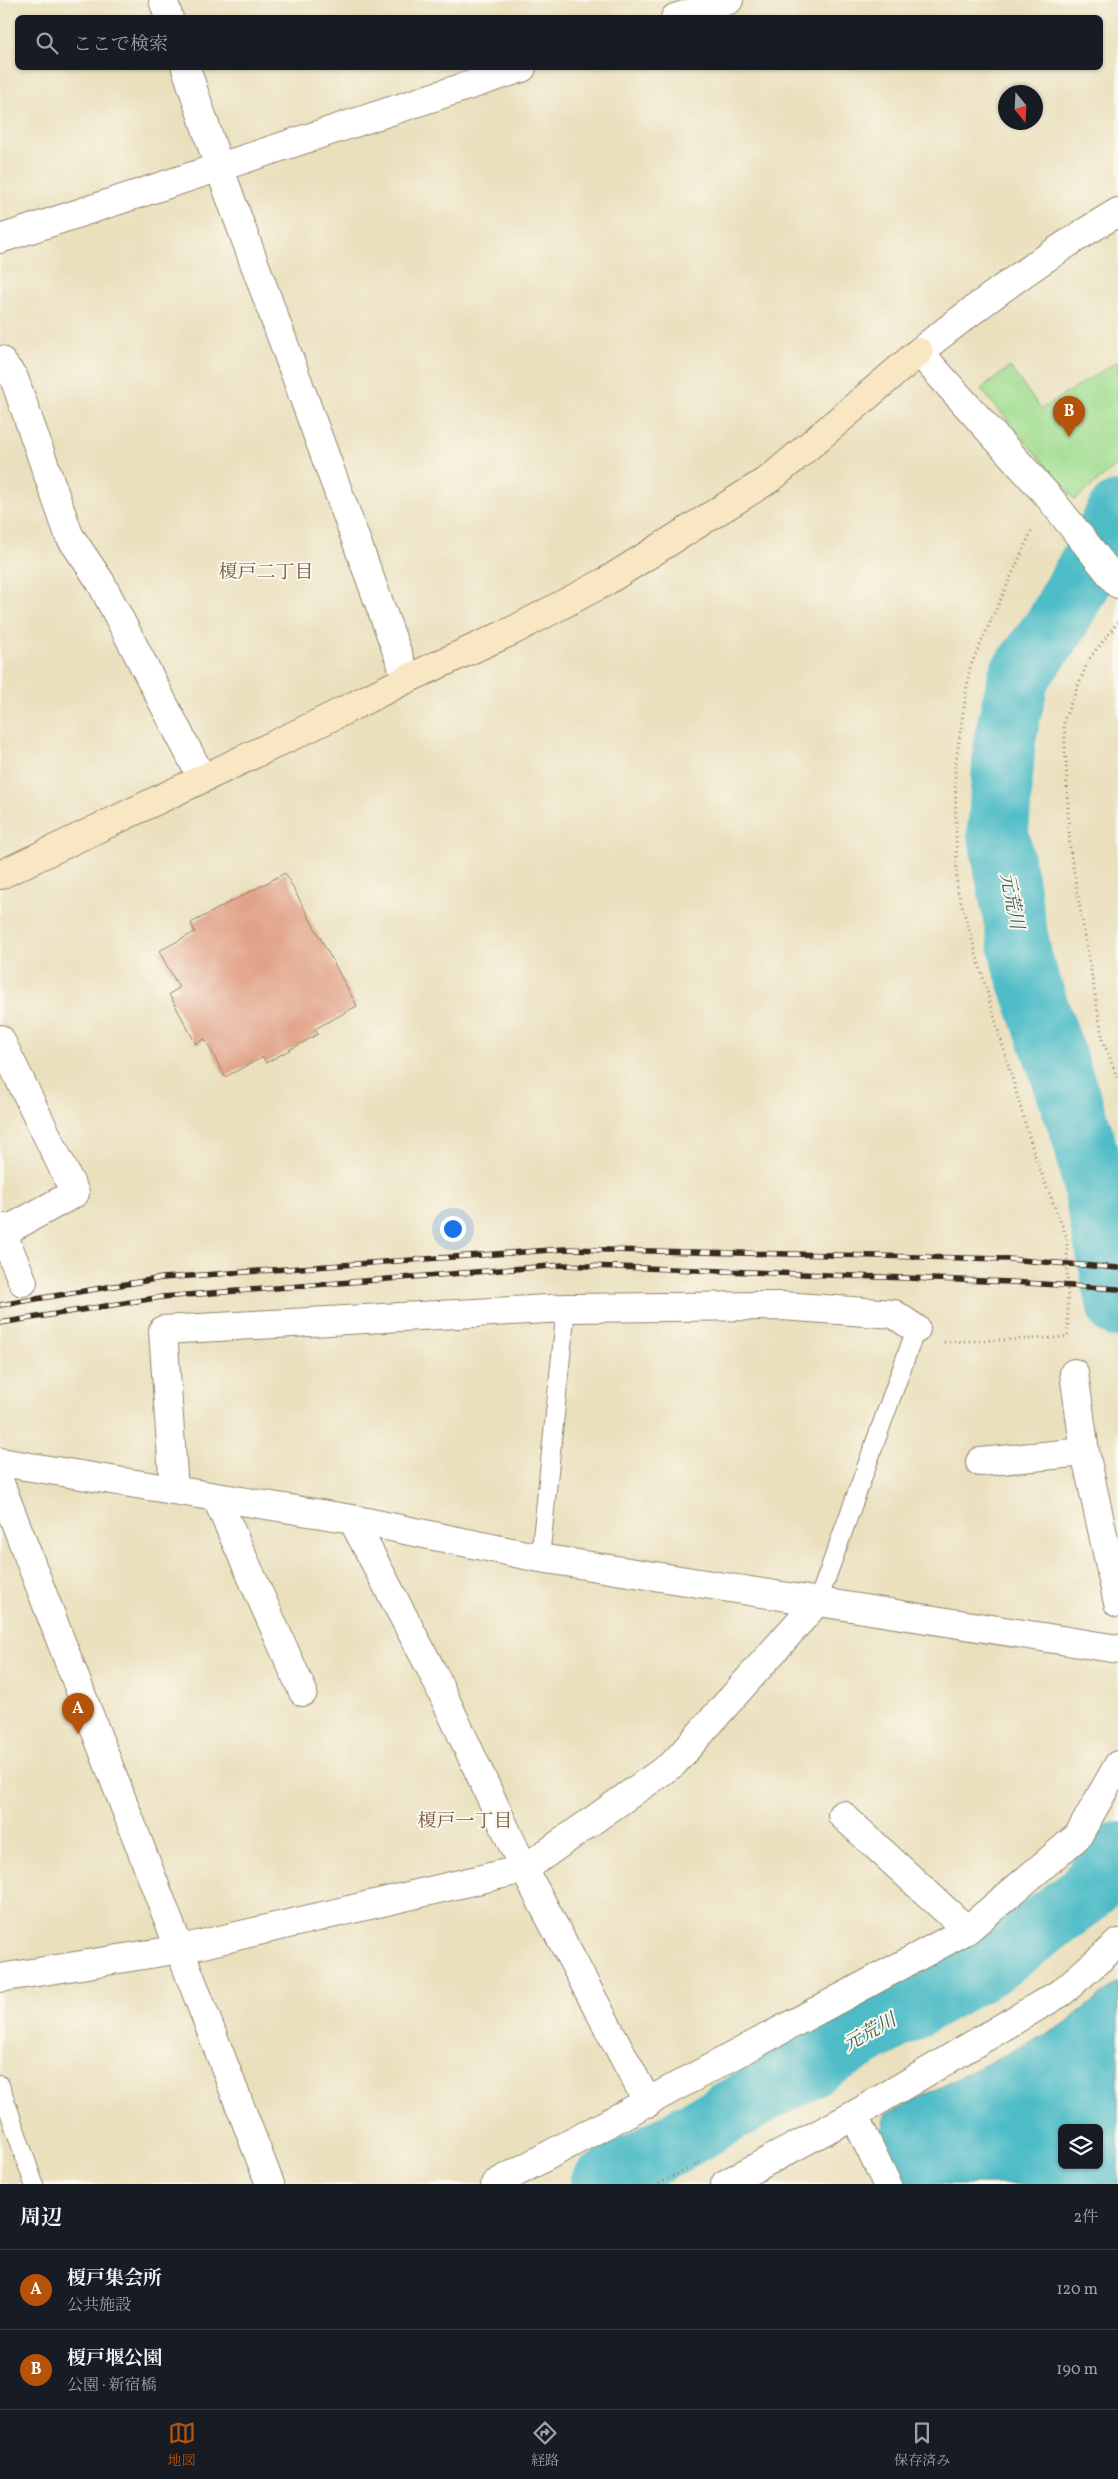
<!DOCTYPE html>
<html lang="ja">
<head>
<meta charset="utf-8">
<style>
	body { margin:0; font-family:Vollkorn,"Noto Serif JP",serif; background:#20242c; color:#f1f3f6 }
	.controls { position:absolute; right:15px; bottom:15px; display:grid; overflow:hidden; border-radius:8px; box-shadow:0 1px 4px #0004 }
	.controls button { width:45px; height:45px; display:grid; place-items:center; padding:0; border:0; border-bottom:1px solid #363941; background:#171b24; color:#f1f3f6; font:25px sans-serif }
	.compass { position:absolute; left:998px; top:85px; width:45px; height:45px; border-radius:50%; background:#171b24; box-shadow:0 1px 4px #0004; rotate:162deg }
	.you { position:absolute; left:452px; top:1228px; width:18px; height:18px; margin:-12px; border:4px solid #fff; border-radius:50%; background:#1a73e8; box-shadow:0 0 0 8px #1a73e833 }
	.badge { display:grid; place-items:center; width:32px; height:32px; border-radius:50%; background:#b45309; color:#fff; font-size:16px; font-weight:700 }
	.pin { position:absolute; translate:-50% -41px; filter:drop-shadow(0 1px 2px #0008) }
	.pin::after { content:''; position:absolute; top:26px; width:18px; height:15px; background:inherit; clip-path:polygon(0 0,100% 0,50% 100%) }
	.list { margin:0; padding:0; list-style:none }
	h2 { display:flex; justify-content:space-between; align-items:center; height:65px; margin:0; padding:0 20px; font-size:21px }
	h2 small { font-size:16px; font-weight:400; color:#9ea1a6 }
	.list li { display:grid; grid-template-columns:32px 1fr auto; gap:15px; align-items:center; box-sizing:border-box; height:80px; padding:0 20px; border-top:1px solid #363941 }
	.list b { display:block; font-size:19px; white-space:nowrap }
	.list p { margin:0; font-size:16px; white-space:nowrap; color:#9ea1a6 }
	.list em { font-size:16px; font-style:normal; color:#9ea1a6 }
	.icon { flex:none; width:28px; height:28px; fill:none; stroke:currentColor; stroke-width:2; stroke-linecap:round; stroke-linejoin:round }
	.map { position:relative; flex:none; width:1118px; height:2184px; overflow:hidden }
	.search { position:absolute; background:#171b24; box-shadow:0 1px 4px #0004; left:15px; right:15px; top:15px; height:55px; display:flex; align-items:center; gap:12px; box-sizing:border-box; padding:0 18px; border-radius:8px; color:#9ea1a6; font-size:19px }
	.sheet { height:225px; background:#171b24 }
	nav { display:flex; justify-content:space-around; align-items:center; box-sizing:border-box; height:70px; border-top:1px solid #363941; background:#171b24; font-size:14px; color:#9ea1a6 }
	nav a { display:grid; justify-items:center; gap:2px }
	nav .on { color:#b45309 }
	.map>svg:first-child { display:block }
</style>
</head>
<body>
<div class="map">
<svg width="1118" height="2184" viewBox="0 0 1118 2184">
	<rect width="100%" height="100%" fill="#fbf7ec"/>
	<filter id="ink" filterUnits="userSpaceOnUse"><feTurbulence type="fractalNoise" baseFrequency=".02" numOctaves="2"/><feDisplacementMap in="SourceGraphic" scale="10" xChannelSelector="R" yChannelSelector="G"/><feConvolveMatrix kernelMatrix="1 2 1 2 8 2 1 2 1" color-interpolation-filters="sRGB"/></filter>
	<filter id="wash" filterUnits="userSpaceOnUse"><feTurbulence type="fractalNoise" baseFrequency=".0096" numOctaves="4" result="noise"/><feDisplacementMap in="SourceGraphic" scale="20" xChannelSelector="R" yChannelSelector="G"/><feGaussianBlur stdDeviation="1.12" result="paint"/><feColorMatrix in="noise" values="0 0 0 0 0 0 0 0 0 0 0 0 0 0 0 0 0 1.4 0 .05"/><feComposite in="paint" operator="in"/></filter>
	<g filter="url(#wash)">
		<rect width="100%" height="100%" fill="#eae0bd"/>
		<path fill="#a1dd91" stroke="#6e8458" d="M1118 361V464L1075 500 981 389 1010 367 1041 409Z"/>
		<path fill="#4ebcc7" stroke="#447372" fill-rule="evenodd" d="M1118 1982V2184H903L881 2133 885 2115 1060 2027ZM1062 2128H1099V2165H1062Z"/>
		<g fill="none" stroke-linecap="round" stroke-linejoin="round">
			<path stroke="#4ebcc7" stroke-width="62" d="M1118 512 1056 625 1019 676 1005 738 998 832 1022 961 1084 1140 1118 1307
				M601 2184 991 1964 1084 1895 1118 1853"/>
		</g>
		<g id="blocks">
			<path fill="#e1a388" d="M285 873 357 1006 315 1029 318 1034 266 1063 263 1057 225 1077 205 1039 196 1044 169 994 179 988 159 951 195 932 191 923Z"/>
		</g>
	</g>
	<g filter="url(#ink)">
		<use href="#blocks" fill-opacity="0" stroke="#92856e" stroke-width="1"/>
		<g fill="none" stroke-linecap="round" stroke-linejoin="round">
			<defs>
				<path id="lane" d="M540 1558 566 1308
					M818 1601 916 1329
					M0 2085 34 2184"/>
				<path id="street" d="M163 0 169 18
					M675 18 729 0
					M186 68 219 167 407 679
					M1118 212C1047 254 983 301 919 352L1048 496 1118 584
					M0 239 522 68
					M0 360 14 378 69 535 100 581 202 778
					M0 1039 75 1193 2 1233
					M0 1227 23 1282
					M1074 1373 1085 1452
					M0 1462 352 1519 540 1558 1118 1649
					M980 1462 1085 1452 1118 1603
					M0 1483 270 2184
					M174 1490 163 1330 566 1308 782 1306 894 1314 916 1329
					M216 1497 303 1692
					M352 1519 434 1675 524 1869 648 2103
					M842 1815 967 1930
					M0 1978 181 1949 524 1869 674 1763 818 1601
					M854 2115 887 2184
					M495 2184 967 1930 1078 1836 1118 1765
					M725 2184 854 2115 1062 1992 1118 1943"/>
				<path id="secondary" d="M0 875 309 728 407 679 512 631 605 582 771 478 919 352"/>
			</defs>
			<use href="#lane" stroke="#92856e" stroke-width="20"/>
			<use href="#street" stroke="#92856e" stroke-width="30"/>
			<use href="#secondary" stroke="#92856e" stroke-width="30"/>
			<path stroke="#92856e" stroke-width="3" stroke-dasharray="1 4" stroke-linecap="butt" d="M1118 622 1089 659 1064 720 1070 850 1103 1041 1118 1079
				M944 1342 1053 1338 1068 1336 1067 1238 1035 1157 957 888 955 767 970 667 1033 528
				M1110 1912 1118 1900
				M659 2184 700 2162"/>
			<use href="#lane" stroke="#fff" stroke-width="18"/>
			<use href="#street" stroke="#fff" stroke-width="28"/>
			<use href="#secondary" stroke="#f9e7c3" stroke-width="28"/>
			<defs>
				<path id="rail" d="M0 1305 162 1278 565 1249 1008 1259 1118 1268
					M0 1323 162 1297 563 1265 1011 1282 1118 1289"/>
			</defs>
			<use href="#rail" stroke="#3b2a1e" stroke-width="5.5"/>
			<use href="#rail" stroke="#fbf7ec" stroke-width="4" stroke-dasharray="11" stroke-linecap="butt"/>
		</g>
	</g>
	<g text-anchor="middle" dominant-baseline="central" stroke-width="4" stroke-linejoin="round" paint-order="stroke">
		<g font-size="19" fill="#755443" stroke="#fbf7ec">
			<text x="266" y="573">榎戸二丁目</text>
			<text x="465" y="1822">榎戸一丁目</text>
		</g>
		<g font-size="19" font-style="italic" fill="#425d59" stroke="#fbf7ec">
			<text transform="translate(1011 901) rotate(79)">元荒川</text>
			<text transform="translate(870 2033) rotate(-29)">元荒川</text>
		</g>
	</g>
</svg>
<div class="controls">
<button><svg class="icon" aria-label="layers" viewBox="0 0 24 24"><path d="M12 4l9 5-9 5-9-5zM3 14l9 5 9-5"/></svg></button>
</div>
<svg class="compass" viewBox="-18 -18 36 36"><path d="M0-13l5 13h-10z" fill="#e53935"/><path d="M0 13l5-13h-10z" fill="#9ea1a6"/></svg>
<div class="you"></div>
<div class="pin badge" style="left:78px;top:1734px">A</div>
<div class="pin badge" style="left:1069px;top:437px">B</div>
<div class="search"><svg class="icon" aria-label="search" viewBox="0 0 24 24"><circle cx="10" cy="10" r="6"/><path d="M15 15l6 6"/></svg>ここで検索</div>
</div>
<section class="sheet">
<h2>周辺<small>2件</small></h2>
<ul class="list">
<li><span class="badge">A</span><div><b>榎戸集会所</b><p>公共施設</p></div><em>120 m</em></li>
<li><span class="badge">B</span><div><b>榎戸堰公園</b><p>公園 · 新宿橋</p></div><em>190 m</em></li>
</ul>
</section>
<nav>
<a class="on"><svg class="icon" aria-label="map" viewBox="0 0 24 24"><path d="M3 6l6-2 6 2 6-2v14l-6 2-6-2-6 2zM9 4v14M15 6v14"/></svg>地図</a>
<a><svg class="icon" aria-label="directions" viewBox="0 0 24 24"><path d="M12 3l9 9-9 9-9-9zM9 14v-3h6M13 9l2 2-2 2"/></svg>経路</a>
<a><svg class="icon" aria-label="saved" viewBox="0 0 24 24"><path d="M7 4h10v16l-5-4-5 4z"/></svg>保存済み</a>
</nav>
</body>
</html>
